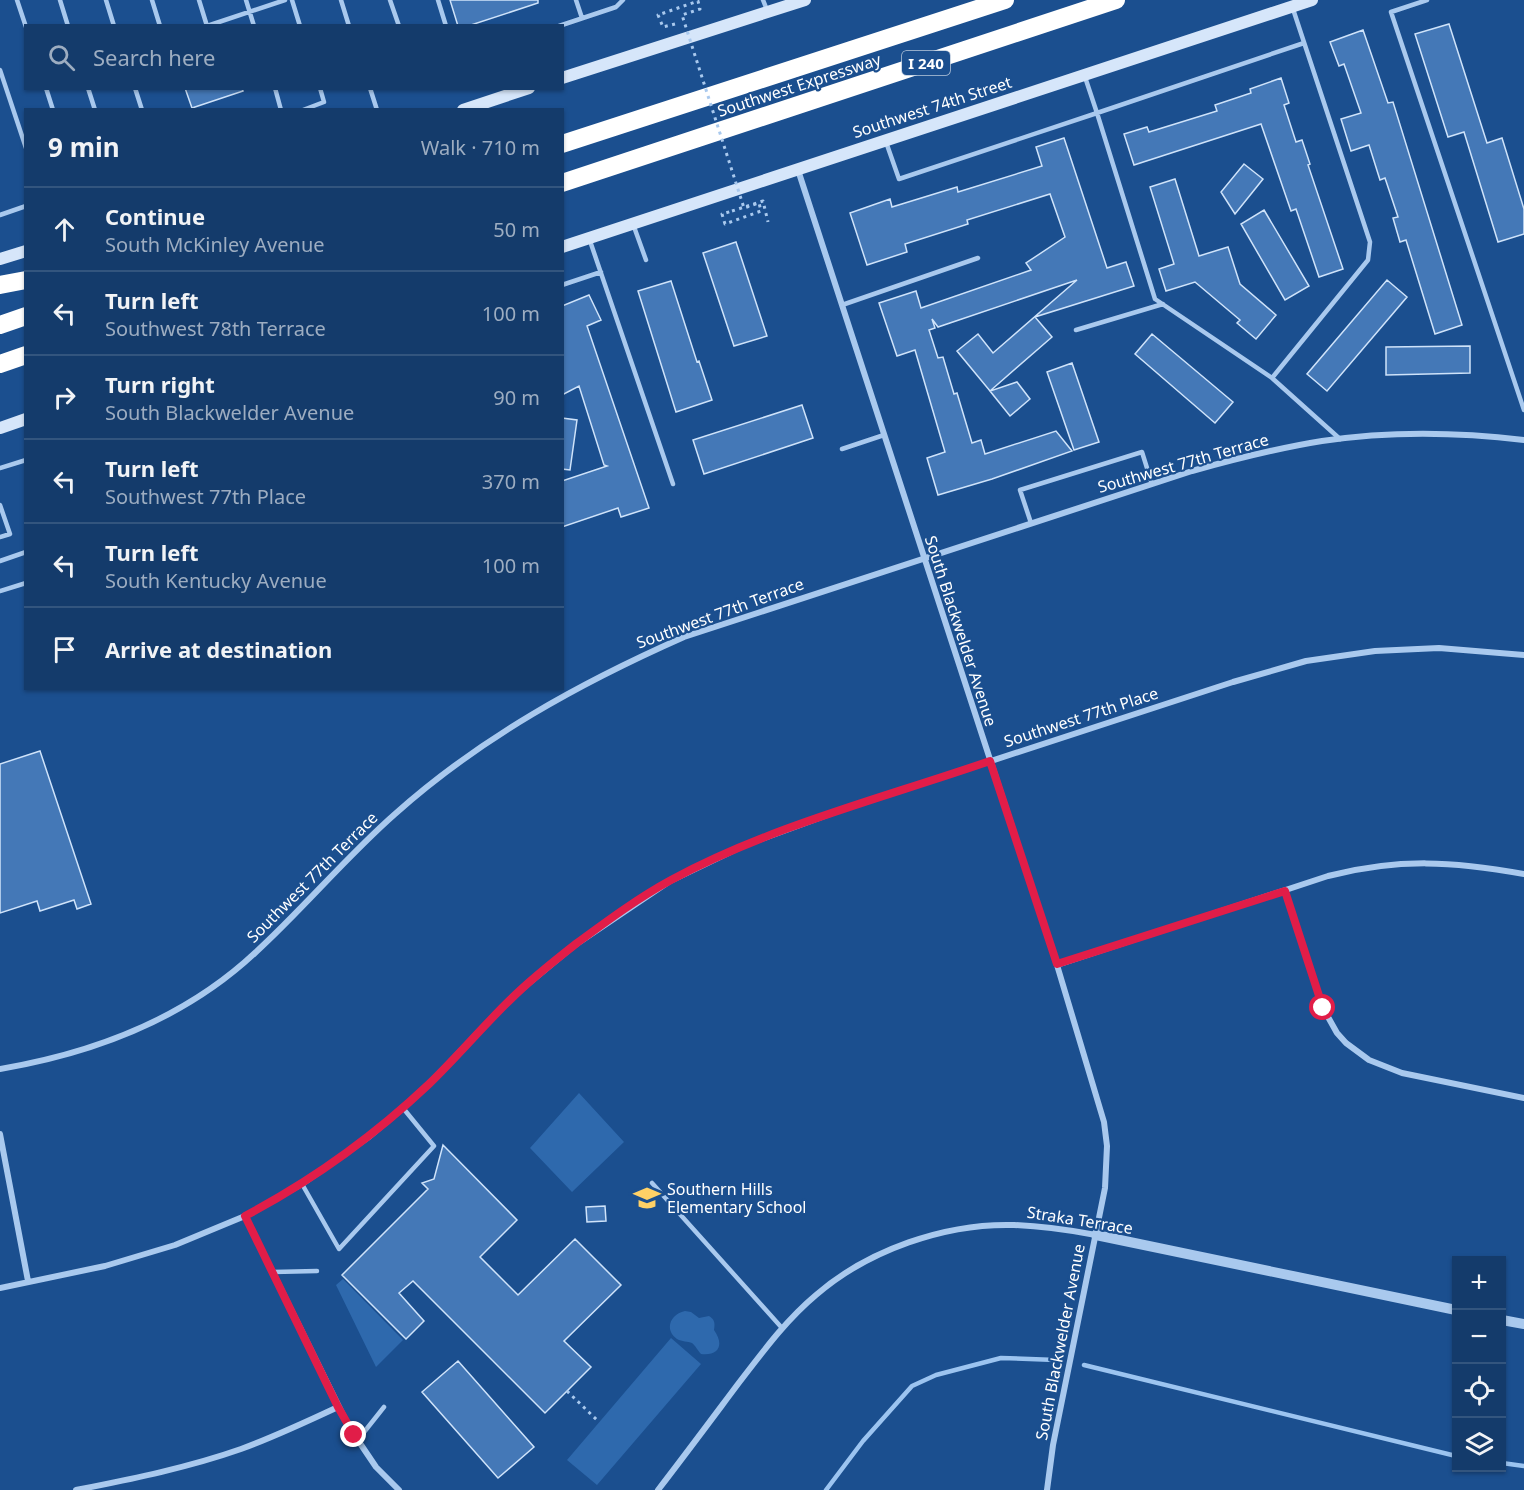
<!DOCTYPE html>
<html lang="en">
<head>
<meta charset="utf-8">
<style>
	body { margin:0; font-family:"Noto Sans",sans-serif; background:#1d4271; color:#f1f3f6 }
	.controls { position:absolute; right:18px; bottom:18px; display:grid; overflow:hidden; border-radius:0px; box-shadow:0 2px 4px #0004 }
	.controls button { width:54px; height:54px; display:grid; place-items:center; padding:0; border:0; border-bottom:2px solid #33557e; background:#143b6b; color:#f1f3f6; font:30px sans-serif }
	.stop { position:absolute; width:18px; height:18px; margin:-14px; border:4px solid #e11d48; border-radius:50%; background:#fff }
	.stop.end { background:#e11d48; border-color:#fff; box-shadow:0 2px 6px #0008 }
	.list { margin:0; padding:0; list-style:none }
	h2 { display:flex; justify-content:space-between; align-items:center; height:78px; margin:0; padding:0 24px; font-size:26px }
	h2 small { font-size:20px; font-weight:400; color:#9dadc1 }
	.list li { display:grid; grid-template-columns:39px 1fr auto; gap:18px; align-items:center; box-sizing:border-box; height:84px; padding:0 24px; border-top:2px solid #33557e }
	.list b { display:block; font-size:22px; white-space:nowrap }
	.list p { margin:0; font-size:20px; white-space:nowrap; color:#9dadc1 }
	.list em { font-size:20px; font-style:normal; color:#9dadc1 }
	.icon { flex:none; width:33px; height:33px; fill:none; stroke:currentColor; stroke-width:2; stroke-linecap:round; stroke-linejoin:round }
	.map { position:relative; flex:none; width:1524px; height:1490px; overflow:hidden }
	.search { position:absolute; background:#143b6b; box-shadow:0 2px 4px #0004; left:24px; top:24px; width:540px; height:66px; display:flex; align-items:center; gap:15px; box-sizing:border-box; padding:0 21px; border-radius:0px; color:#9dadc1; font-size:22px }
	.panel { position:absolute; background:#143b6b; box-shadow:0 2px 4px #0004; left:24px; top:108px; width:540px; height:582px; border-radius:0px }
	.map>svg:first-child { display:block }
</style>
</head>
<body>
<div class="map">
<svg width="1524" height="1490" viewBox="0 0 1524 1490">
	<rect width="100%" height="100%" fill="#1b4f8f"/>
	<path fill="#2e69ad" d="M579 1093 624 1142 572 1192 530 1148Z
		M343 1279 403 1340 376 1367 336 1285Z
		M685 1311 691 1312 699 1318 709 1316C715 1320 715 1323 714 1330 724 1344 720 1356 701 1354 698 1351 695 1345 692 1343 688 1341 682 1342 677 1339 664 1330 670 1314 685 1311Z
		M671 1338 701 1364 597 1485 567 1460Z"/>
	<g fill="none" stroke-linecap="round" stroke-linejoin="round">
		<path stroke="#9cc4f0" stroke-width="4.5" d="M1084 1365 1456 1456
			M1502 1463 1524 1466
			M826 1490 863 1441 912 1386 936 1375 1001 1358 1056 1360"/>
	</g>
	<path fill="#4478b7" stroke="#cfe3fa" stroke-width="1.5" d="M450 0H538V3L468 26H458Z
		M1449 24 1487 143 1502 138 1524 209V234L1498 242 1464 132 1448 137 1415 34Z
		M1363 30 1388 103 1393 102 1462 325 1435 334 1406 240 1400 242 1393 218 1398 217 1385 178 1380 180 1369 145 1351 151 1341 119 1361 113 1344 64 1339 66 1330 42Z
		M1281 78 1289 103 1284 105 1296 142 1302 140 1310 164 1308 165 1343 269 1319 277 1296 209 1291 211 1261 124 1134 165 1124 134 1147 127 1149 132 1217 111 1215 105 1251 93 1250 89Z
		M185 88H242L243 91 192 108Z
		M1064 138 1107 268 1126 262 1134 286 1035 317 1052 337 990 391 957 351 978 334 993 353 1077 280 938 327 932 319 935 328 929 330 938 358 943 357 954 394 957 393 972 443 981 440 985 454 1056 431 1072 451 992 479 938 495 927 458 945 452 915 350 897 356 879 303 916 291 921 308 1031 270 1026 263 1065 237 1050 194 967 220 968 224 905 244 907 252 867 265 850 213 890 199 892 207 957 187 958 192 1042 166 1036 147Z
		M1244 164 1263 179 1235 214 1221 192Z
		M1175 179 1199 256 1228 247 1240 284 1276 315 1256 339 1237 323 1240 320 1195 282 1166 291 1159 269 1174 264 1150 187Z
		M1264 210 1309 286 1285 300 1241 224Z
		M736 242 767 336 734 346 703 253Z
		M1387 280 1407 297 1327 391 1307 374Z
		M671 281 697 362 699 361 712 400 676 412 638 291Z
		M589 295 601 320 587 326 649 508 621 517 618 508 562 527V481L607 466 604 465 579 386 562 395V306Z
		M1152 334 1233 402 1215 423 1135 354Z
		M1470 346V373L1386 375V347Z
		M1072 363 1099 442 1074 450 1047 372Z
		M1017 382 1030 399 1010 416 990 391Z
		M802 405 813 438 704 474 693 440Z
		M562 418 577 420 570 470 562 469Z
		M40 751 91 904 77 909 74 900 40 911 37 901 0 913V764Z
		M443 1145 517 1220 480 1257 518 1295 575 1239 621 1285 564 1341 591 1367 545 1413 413 1281 399 1293 424 1321 406 1339 342 1275 428 1189 422 1183 434 1179Z
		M605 1206 606 1221 587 1222 586 1207Z
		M458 1361 534 1447 498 1478 422 1392Z"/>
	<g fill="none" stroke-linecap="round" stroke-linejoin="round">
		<path stroke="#a9c9ee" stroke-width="3" stroke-dasharray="3 4.5" stroke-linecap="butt" d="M732 211 763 201 768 222
			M567 1391 599 1422"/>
		<path stroke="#a9c9ee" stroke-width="4.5" d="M17 0 26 27
			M60 0 68 26
			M106 0 114 26
			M152 0 160 26
			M199 0 207 26
			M246 0 254 26
			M292 0 300 26
			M341 0 349 26
			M390 0 399 26
			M438 0 446 26
			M576 0 582 18
			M763 0 767 10
			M1427 0 1391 12 1524 410
			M1293 9 1370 242 1368 260 1272 378 1155 299 1097 113 1304 43
			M207 26 285 0
			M559 26 616 7 623 0
			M0 70 26 148
			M46 88 53 110
			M88 88 95 110
			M135 88 142 110
			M275 88 281 110
			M370 88 377 110
			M303 110 324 102 320 88
			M886 142 899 179 1097 113 1085 77
			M0 215 26 206
			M633 224 646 260
			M589 238 673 484
			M562 285 601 272
			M842 305 978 258
			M1076 330 1163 304
			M1272 378 1340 439
			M842 449 884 435
			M0 468 26 460
			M0 505 10 534 0 537
			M1031 523 1020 490 1142 452 1152 484
			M0 561 26 552
			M0 591 26 583
			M652 1183 782 1328
			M302 1184 339 1249 434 1146 403 1108
			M273 1272 317 1271
			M357 1441 384 1407"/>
		<path stroke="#a9c9ee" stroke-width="6" d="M798 170 1057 965 1104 1122 1107 1146 1105 1188 1053 1445 1047 1490
			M1285 891 1323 1008 1337 1033 1346 1043 1369 1060 1402 1073 1524 1098
			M1057 965 1328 876C1399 858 1453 861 1524 874
			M0 1069C94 1053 186 1018 256 952 304 908 346 857 395 814 480 738 580 683 684 637L1192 471C1235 459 1278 448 1322 441 1388 431 1458 432 1524 440
			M0 1134 28 1281
			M245 1216 349 1427 376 1467 399 1490
			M0 1288 105 1266 175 1245 245 1216 302 1184 370 1136 403 1108 432 1081 511 998 575 945 670 881 745 845 841 810 1233 682 1306 661 1375 651 1439 648 1524 655
			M76 1490C131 1479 187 1468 241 1449 274 1437 306 1422 338 1407
			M658 1490C685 1455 711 1420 738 1384 762 1353 785 1321 816 1295 868 1250 945 1223 1014 1225 1042 1226 1069 1230 1096 1235"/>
		<path stroke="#a9c9ee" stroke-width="10" d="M1096 1235 1456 1310
			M1502 1320 1524 1324"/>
		<path stroke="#d6e6fa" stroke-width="12" d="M562 78 805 0
			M463 110 529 88
			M562 247 1312 0
			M0 259 26 251
			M0 428 26 419"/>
		<path stroke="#fff" stroke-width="18" d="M562 144 1005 0
			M562 183 1116 0
			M0 285 26 280
			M0 325 26 316
			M0 364 26 355"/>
		<path stroke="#a9c9ee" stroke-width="3" stroke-dasharray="3 4.5" stroke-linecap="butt" d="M675 24 663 27 658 15 698 1 700 9 682 15 744 208 759 203 761 211 725 224 722 214 732 211"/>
	</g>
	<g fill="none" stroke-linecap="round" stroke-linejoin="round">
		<path stroke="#e11d48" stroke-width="8" d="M354 1435 338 1407 245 1216C313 1180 373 1137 429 1084 457 1057 483 1026 511 999 531 979 554 961 577 943 607 921 638 898 671 880 771 826 883 798 990 761L1057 964 1285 891 1323 1008"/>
	</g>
	<defs>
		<symbol id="school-bare" viewBox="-9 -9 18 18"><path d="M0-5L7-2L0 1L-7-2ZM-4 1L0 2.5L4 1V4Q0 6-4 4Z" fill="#ffd166" stroke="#1b4f8f" stroke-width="2.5" paint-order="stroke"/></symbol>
	</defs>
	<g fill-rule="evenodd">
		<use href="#school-bare" x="628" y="1179" width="38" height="38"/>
	</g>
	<g text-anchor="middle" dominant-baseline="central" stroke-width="4.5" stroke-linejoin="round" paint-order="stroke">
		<rect fill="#1b4f8f" stroke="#bbcadd" stroke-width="1.5" x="902" y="51" width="48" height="24" rx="4.5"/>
		<g font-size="15" font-weight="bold" fill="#fff">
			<text x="926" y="63">I 240</text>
		</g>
		<g font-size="16" fill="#fff" stroke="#1b4f8f">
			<text transform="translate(799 85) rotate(-18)">Southwest Expressway</text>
			<text transform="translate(932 107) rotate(-18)">Southwest 74th Street</text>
			<text transform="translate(1183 463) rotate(-16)">Southwest 77th Terrace</text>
			<text transform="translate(720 613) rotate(-20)">Southwest 77th Terrace</text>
			<text transform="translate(961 631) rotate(72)">South Blackwelder Avenue</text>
			<text transform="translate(1081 717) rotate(-18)">Southwest 77th Place</text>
			<text transform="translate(312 877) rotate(-45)">Southwest 77th Terrace</text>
			<text transform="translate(1080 1220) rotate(9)">Straka Terrace</text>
			<text transform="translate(1060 1342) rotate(-79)">South Blackwelder Avenue</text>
		</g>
		<g font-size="16" fill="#fff" stroke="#1b4f8f" text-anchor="start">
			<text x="667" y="1189">Southern Hills<tspan x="667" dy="18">Elementary School</tspan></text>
		</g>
	</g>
</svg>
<div class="controls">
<button>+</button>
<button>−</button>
<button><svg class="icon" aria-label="locate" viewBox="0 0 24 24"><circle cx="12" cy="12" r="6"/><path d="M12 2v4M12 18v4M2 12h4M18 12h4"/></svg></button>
<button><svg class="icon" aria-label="layers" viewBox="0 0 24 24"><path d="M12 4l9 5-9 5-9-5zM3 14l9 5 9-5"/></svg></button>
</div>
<div class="stop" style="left:1323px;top:1008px"></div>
<div class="stop end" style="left:354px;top:1435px"></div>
<div class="search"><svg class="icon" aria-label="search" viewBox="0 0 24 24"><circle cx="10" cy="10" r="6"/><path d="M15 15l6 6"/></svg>Search here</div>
<section class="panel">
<h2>9 min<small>Walk · 710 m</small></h2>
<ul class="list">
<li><svg class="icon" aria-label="ahead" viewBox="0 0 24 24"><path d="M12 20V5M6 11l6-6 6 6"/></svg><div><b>Continue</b><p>South McKinley Avenue</p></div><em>50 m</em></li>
<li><svg class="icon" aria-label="left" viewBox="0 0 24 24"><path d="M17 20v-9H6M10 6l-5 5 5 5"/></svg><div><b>Turn left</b><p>Southwest 78th Terrace</p></div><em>100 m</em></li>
<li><svg class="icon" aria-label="right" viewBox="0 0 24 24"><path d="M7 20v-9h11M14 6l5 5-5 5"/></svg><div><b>Turn right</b><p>South Blackwelder Avenue</p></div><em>90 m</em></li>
<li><svg class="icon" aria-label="left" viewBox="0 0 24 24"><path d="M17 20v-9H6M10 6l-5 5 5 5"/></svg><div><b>Turn left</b><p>Southwest 77th Place</p></div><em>370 m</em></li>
<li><svg class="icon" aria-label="left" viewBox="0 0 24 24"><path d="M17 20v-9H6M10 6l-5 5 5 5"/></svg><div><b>Turn left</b><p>South Kentucky Avenue</p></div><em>100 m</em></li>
<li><svg class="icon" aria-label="arrive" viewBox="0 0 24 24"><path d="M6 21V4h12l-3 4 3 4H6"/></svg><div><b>Arrive at destination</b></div></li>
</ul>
</section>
</div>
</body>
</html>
